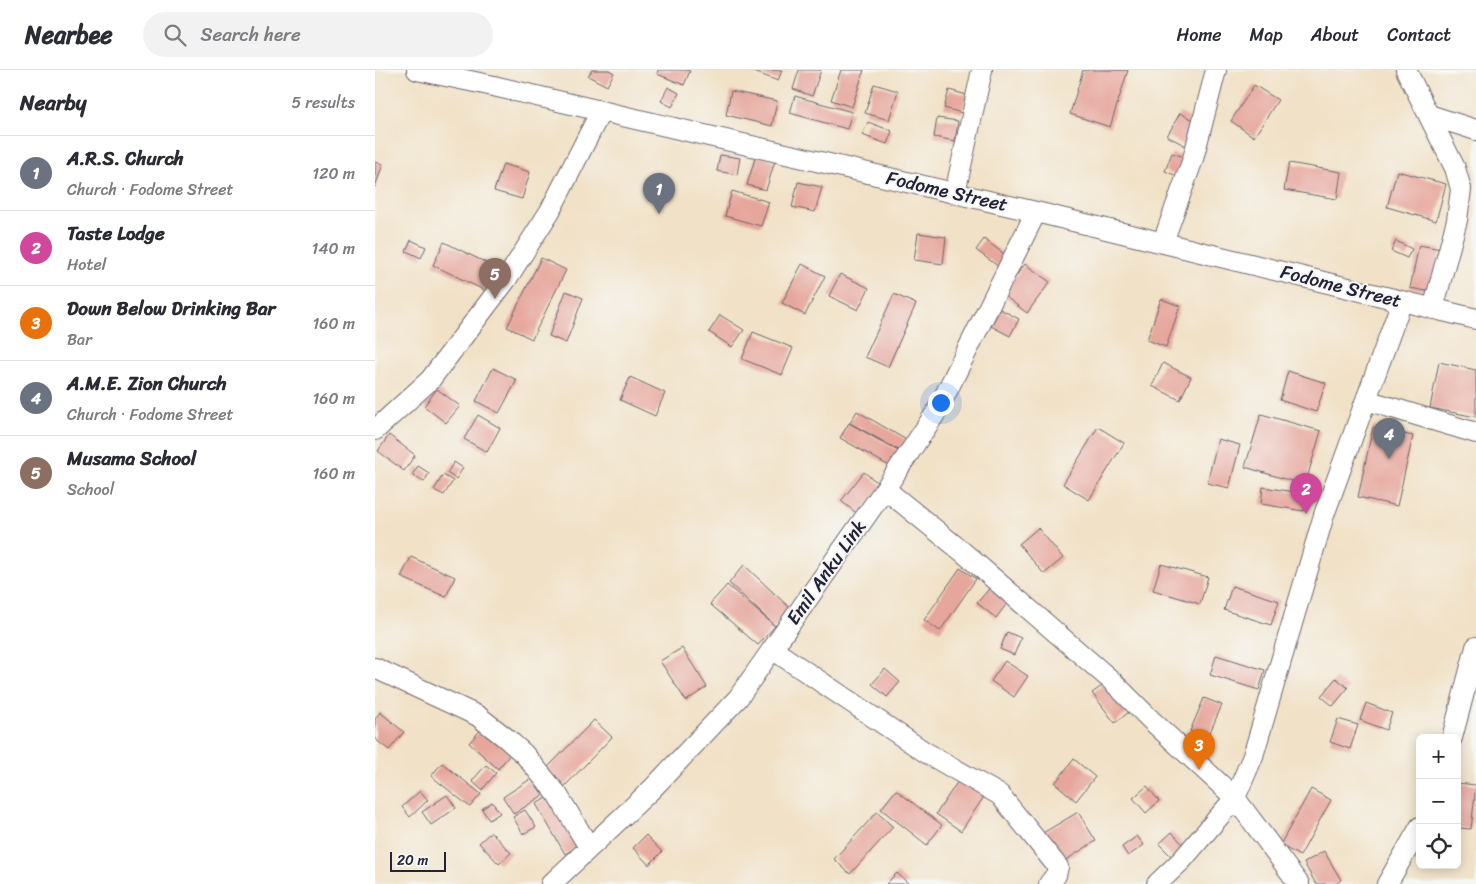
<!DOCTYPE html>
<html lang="en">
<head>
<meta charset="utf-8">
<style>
	body { margin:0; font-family:Sriracha,sans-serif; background:#f2f2f3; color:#2b2b33 }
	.controls { position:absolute; right:15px; bottom:15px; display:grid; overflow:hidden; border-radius:8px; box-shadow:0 2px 12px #0003 }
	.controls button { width:45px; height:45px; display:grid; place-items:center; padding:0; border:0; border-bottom:1px solid #e1e1e2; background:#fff; color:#2b2b33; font:25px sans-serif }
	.scale { position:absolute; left:15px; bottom:12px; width:56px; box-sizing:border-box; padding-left:5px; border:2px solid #22223b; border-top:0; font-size:14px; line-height:18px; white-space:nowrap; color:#22223b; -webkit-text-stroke:4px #f6f6f2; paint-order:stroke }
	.you { position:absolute; left:565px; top:332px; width:18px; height:18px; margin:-12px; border:4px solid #fff; border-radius:50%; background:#1a73e8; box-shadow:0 0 0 8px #1a73e833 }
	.badge { display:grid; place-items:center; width:32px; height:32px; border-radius:50%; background:#b5179e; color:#fff; font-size:16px; font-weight:700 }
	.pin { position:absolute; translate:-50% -41px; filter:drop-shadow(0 1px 2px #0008) }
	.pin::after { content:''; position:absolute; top:26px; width:18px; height:15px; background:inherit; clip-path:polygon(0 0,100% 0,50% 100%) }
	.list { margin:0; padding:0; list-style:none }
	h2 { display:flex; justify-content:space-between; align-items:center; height:65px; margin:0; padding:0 20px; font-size:21px }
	h2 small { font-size:16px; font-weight:400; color:#7c7c81 }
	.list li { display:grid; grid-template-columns:32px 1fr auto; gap:15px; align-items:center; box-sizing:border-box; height:75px; padding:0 20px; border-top:1px solid #e1e1e2 }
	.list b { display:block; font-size:19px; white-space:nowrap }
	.list p { margin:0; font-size:16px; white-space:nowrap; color:#7c7c81 }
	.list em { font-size:16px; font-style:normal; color:#7c7c81 }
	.icon { flex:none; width:28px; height:28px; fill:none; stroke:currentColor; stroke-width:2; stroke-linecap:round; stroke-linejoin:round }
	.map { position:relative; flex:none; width:1101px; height:814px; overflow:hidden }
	header { display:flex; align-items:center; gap:30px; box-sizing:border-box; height:70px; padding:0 25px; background:#fff; border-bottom:1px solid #e1e1e2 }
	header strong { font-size:24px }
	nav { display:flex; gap:28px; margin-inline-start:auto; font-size:18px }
	.search { width:350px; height:45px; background:#f2f2f3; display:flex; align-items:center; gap:12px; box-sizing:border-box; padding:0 18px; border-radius:28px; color:#7c7c81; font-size:19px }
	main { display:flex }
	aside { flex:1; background:#fff }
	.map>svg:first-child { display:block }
</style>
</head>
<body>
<header>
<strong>Nearbee</strong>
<div class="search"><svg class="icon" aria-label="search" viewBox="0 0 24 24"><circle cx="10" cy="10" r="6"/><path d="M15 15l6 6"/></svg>Search here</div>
<nav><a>Home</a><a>Map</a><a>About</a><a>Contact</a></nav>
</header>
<main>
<aside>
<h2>Nearby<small>5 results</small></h2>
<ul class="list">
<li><span class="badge" style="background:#6b7280">1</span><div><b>A.R.S. Church</b><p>Church · Fodome Street</p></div><em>120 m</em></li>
<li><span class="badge" style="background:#d1479c">2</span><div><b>Taste Lodge</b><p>Hotel</p></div><em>140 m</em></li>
<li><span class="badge" style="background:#e8710a">3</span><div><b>Down Below Drinking Bar</b><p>Bar</p></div><em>160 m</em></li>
<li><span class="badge" style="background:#6b7280">4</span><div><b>A.M.E. Zion Church</b><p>Church · Fodome Street</p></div><em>160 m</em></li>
<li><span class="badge" style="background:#8d6e63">5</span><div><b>Musama School</b><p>School</p></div><em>160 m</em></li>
</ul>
</aside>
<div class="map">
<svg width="1101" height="814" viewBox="0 0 1101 814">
	<rect width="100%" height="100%" fill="#f6f6f2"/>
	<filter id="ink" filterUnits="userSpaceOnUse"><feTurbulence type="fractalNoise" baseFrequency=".02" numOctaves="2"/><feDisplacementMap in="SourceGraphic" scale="10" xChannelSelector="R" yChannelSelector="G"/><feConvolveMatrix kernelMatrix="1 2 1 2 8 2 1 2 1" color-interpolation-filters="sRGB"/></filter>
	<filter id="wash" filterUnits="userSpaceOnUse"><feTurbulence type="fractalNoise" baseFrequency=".0096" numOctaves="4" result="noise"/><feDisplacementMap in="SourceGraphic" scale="20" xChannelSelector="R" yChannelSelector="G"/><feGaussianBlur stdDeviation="1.12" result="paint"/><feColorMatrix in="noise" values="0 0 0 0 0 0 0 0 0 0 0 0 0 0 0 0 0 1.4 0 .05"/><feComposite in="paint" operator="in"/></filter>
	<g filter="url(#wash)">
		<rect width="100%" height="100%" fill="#f1e1c6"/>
		<g id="blocks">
			<path fill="#e6a69b" d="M217 0H234L239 3 232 16 213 6Z
				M283 0H312L315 1 309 15 282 4Z
				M374 0H407L403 11Z
				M424 0H446L437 26 418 19Z
				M466 0H489L477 37 456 30Z
				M708 0H753L735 57 695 44Z
				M499 14 523 21 514 50 490 43Z
				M879 15 903 30 879 67 856 51Z
				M293 17 304 23 297 37 286 31Z
				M574 20 592 25 587 43 569 38Z
				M356 21 402 31 397 56 351 45Z
				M420 26 477 42 472 59 415 43Z
				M805 43 824 53 811 76 792 66Z
				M562 48 583 51 580 71 559 67Z
				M493 52 517 61 512 74 487 65Z
				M797 83 812 88 804 107 790 101Z
				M345 85 365 88 362 105 342 101Z
				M381 85 400 91 391 120 372 115Z
				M0 92 8 94 0 117Z
				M914 93 966 102 962 129 909 120Z
				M128 94 155 102 147 129 119 121Z
				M1022 101 1071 114 1061 151 1012 137Z
				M423 112 447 117 440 142 417 137Z
				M357 121 394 132 386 156 350 146Z
				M543 163 571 167 568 194 539 190Z
				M609 169 636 189 628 200 601 180Z
				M36 170 51 177 46 188 31 181Z
				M1021 171 1037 179 1032 188 1016 181Z
				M69 172 128 201 117 224 58 195Z
				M1044 175 1066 179 1057 222 1035 218Z
				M166 188 191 200 157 269 132 257Z
				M427 194 450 206 430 245 407 233Z
				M650 194 675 212 652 243 627 224Z
				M465 204 494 218 483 240 454 226Z
				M191 221 208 228 191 273 174 266Z
				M519 224 541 234 513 297 490 287Z
				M786 229 805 236 791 277 772 270Z
				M625 239 644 249 635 266 616 256Z
				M345 245 369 260 357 277 334 262Z
				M378 262 418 278 407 305 367 289Z
				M1064 292 1101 300V347L1055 338Z
				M788 293 816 307 805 330 777 316Z
				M118 298 142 310 124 343 101 331Z
				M913 301 951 313 941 342 905 330Z
				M255 307 290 323 280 346 245 330Z
				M62 319 85 336 71 353 49 336Z
				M482 341 533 371 527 382 475 353Z
				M886 344 946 361 930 415 870 397Z
				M103 345 125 358 112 382 89 369Z
				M474 353 525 382 516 397 465 368Z
				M723 357 749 373 714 430 688 414Z
				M998 357 1038 366 1022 436 983 427Z
				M14 365 40 385 29 401 3 381Z
				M843 369 865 375 854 418 832 413Z
				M79 392 88 398 81 409 72 403Z
				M43 396 54 403 49 412 37 405Z
				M489 402 507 416 484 445 466 431Z
				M68 405 78 411 69 425 59 420Z
				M888 417 932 424 929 441 886 434Z
				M663 458 688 488 669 504 644 474Z
				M36 487 80 507 71 527 26 507Z
				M786 494 833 507 825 534 778 520Z
				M369 495 416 539 400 556 354 513Z
				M585 498 601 509 565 561 549 550Z
				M618 514 636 528 621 548 602 533Z
				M352 515 400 556 383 575 335 534Z
				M857 516 904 531 896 555 849 540Z
				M632 562 646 568 639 585 625 579Z
				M307 578 332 617 311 631 285 591Z
				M841 585 890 600 884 620 835 605Z
				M630 591 653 606 639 627 616 611Z
				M510 599 525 612 512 627 497 614Z
				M961 608 973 618 958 636 946 626Z
				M731 613 754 642 740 653 717 623Z
				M829 628 847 635 832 669 815 661Z
				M991 633 1017 643 1011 660 985 650Z
				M5 642 29 662 14 680 0 669V649Z
				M963 649 983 655 975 679 955 672Z
				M219 650 237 667 188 718 170 700Z
				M109 656 138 681 123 699 94 673Z
				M699 689 720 707 701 731 680 713Z
				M67 693 106 724 95 737 56 706Z
				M111 695 121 703 107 720 97 711Z
				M157 708 168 725 139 744 128 727Z
				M585 708 610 725 586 761 561 744Z
				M1082 713 1101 715 1096 759 1082 758Z
				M772 716 784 731 771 743 758 728Z
				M936 719 956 730 925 786 905 775Z
				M521 720 567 755 552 775 506 739Z
				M45 721 53 730 35 747 27 737Z
				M72 725 81 738 56 755 47 742Z
				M174 727 202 777 190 784 161 734Z
				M117 732 125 743 114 750 107 739Z
				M150 740 161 757 148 764 138 747Z
				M502 742 518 757 475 804 459 789Z
				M703 742 721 771 686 793 668 763Z
				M116 762 136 783 124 794 104 773Z
				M797 762 809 776 797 787 784 774Z
				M271 765 287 782 274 795 258 778Z
				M762 766 769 775 753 786 747 777Z
				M949 781 966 810 960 814H941L929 793Z
				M522 803 534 814H511Z"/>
		</g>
	</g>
	<g filter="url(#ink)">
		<use href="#blocks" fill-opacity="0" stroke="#6a656c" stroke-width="1"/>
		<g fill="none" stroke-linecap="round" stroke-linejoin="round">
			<defs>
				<path id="minor" d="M42 0 114 15 661 142 1101 249
					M1031 0 1080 98 1086 119 1082 150 1058 239
					M1054 45 1101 60
					M580 123 607 0
					M788 172 818 89 841 0
					M991 330 1101 363
					M0 360 55 310 131 210 175 141 226 41
					M510 419 589 483 737 611 777 651 860 728 924 814
					M397 579 550 682 625 725 683 797 681 805 674 814
					M0 598 103 646 131 668 149 684 182 724 214 777
					M1077 668 1101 577
					M176 814 277 719 363 628 510 419 562 341 661 142
					M782 814 807 790 860 728 878 686 949 445 1027 231
					M1012 814 1045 757"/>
			</defs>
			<use href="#minor" stroke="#6a656c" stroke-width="22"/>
			<use href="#minor" stroke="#fff" stroke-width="20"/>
		</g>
	</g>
	<g text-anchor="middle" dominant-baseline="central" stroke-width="4" stroke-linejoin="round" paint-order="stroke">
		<g font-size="19" fill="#22223b" stroke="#f6f6f2">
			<text transform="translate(572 121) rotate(13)">Fodome Street</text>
			<text transform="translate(966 216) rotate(14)">Fodome Street</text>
			<text transform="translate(451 502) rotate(-55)">Emil Anku Link</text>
		</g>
	</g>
</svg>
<div class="controls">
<button>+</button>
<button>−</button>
<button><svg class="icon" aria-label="locate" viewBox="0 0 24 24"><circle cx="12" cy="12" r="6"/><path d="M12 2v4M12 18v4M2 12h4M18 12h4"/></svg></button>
</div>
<div class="scale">20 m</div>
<div class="you"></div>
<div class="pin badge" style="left:284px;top:144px;background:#6b7280">1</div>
<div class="pin badge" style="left:931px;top:444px;background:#d1479c">2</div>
<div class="pin badge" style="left:824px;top:700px;background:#e8710a">3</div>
<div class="pin badge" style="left:1014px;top:389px;background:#6b7280">4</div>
<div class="pin badge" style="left:120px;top:229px;background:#8d6e63">5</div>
</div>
</main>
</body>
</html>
